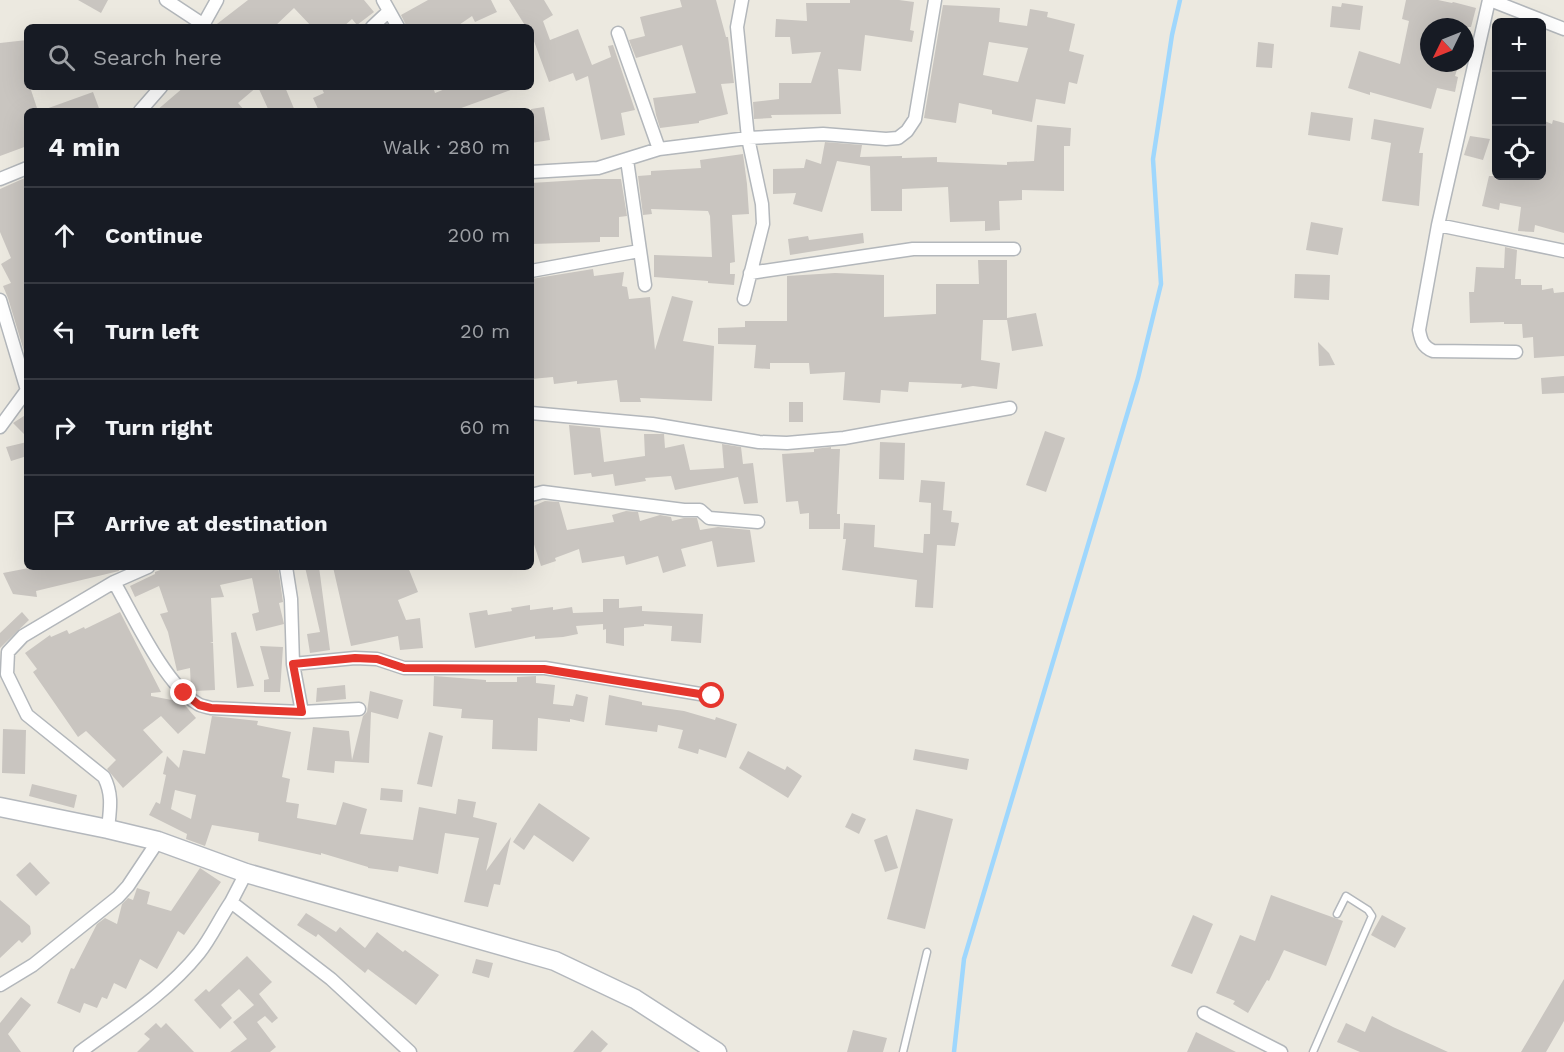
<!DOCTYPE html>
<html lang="en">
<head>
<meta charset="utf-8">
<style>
	body { margin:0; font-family:"Work Sans",sans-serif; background:#20242c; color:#f1f3f6 }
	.controls { position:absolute; right:18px; top:18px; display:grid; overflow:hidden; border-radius:9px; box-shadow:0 6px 24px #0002 }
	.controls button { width:54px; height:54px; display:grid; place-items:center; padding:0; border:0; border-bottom:2px solid #363941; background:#171b24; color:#f1f3f6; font:30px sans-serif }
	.compass { position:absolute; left:1420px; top:18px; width:54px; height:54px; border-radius:50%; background:#171b24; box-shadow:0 6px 24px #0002; rotate:227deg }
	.stop { position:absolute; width:18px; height:18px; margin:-14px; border:4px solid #e5362d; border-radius:50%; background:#fff }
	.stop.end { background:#e5362d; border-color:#fff; box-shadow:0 2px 6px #0008 }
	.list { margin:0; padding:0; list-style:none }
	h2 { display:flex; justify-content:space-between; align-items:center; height:78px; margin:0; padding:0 24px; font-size:26px }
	h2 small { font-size:20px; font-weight:400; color:#9ea1a6 }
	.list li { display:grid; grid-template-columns:39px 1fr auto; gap:18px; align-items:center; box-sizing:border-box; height:96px; padding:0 24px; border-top:2px solid #363941 }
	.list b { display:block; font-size:22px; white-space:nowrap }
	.list em { font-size:20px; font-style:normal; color:#9ea1a6 }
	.icon { flex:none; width:33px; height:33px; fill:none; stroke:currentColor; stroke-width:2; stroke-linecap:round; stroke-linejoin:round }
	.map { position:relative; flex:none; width:1564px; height:1052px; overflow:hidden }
	.search { position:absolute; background:#171b24; box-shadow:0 6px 24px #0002; left:24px; top:24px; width:510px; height:66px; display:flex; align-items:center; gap:15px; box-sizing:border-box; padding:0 21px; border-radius:9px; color:#9ea1a6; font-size:22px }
	.panel { position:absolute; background:#171b24; box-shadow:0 6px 24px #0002; left:24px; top:108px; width:510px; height:462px; border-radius:9px }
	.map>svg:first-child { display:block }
</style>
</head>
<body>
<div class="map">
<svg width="1564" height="1052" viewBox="0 0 1564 1052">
	<rect width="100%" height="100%" fill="#ece9e0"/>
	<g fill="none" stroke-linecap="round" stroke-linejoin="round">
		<path stroke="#9fd7fd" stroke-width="4.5" d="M954 1052 964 959 1138 378 1161 284 1153 159 1172 35 1180 0"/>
	</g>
	<path fill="#c9c5c0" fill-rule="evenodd" d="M78 0H108L101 13Z
		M248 0H364L374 12 357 25 352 19 343 27H312L294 8 274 27H213Z
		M428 0H491L497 12 475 22 472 16 456 27H407L401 15Z
		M509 0H544L553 15 543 21 550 40 578 29 592 65 611 57 608 46 613 45 635 110 621 113 625 135 601 140 588 76 576 81 573 73 549 82 531 33V27H526Z
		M680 0H716L726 37H728L734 83 721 84 728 114 699 121V123L660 128 656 115 653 98 696 93 682 45 636 58 629 40 645 36 640 17 682 7Z
		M850 0H899L914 2 910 30 914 31 912 42 865 35 861 71 838 69 841 114 771 115 772 118 754 119 753 102 779 99V83H811L821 52 792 54 790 37H775L776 19 807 21 806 3H850Z
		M1406 0H1438L1452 3 1453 2 1476 8 1471 27H1429V63H1459L1455 76 1458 77 1455 92 1437 88 1431 109 1370 92V95L1348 88 1359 51 1400 64 1409 21 1402 19Z
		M1342 3 1363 6 1360 30 1330 27 1332 6 1341 7Z
		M943 5 1000 8 999 22 1027 26 1030 9 1048 12 1047 17 1075 24 1069 51 1084 55 1077 84 1069 82 1065 104 1036 99 1032 122 992 114V110L959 103 956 123 924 118ZM989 42 1028 48 1018 82 983 75Z
		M27 40V87H30L38 111H27V146L0 156V43Z
		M1258 42 1274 44 1272 68 1256 67Z
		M184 87H232L235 90 239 87H257L238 103 245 111H156Z
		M258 87H285L295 111H269Z
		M321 87H433L435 93 450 87 516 88 453 111H319L313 98 324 93Z
		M93 92 100 111H44L43 110Z
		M544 107 550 140 531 143V109Z
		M1311 112 1353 118 1350 141 1308 135Z
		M1374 119 1424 128 1419 153H1423L1419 206 1382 201 1391 143 1371 139Z
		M1542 120 1552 124 1553 120 1564 123V233L1535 225 1534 232 1518 231 1521 207 1500 203 1499 210 1482 206 1489 176H1542Z
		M1037 125 1071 128 1070 146H1064V191L1022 190V200L999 201 1000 230 985 231V221L950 222 948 187 902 189V211H871L870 166 837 161 822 212 793 204 796 193 773 194V169L804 168 806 159 821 164 825 142 862 145 860 157 902 156V158L937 157V162L1007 165V162L1034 161Z
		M1470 136 1490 139 1483 160 1464 155Z
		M743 154 747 184 749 214 732 215 735 262 730 263V274H735L734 285 708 283V281L654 277V255L712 257 710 216 708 211 651 209 652 214 643 215 638 176 651 175V171L701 168 700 160Z
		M27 177V361L8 298 3 286 11 283 1 264 11 258 0 232V189Z
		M595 179H621L627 216 619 217V237H600V242L531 244V183Z
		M1311 222 1343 228 1338 255 1306 250Z
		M863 233 864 243 790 255 788 239 808 236 809 240Z
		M1505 247 1517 250 1515 279H1521V285H1542V290L1553 288 1554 293 1564 292V356L1534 358 1533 337 1523 338 1522 324H1504V322L1470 323 1469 292H1474L1476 267 1504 268Z
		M978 260H1007V318L1036 313 1043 346 1012 351 1007 320H983L981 360 1000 363 997 389 973 386 961 388 962 384 909 382 908 392 881 390 880 403 843 400 845 372 810 374 809 363H770V369L754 368 756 345 718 344V328L745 327V321H787V276L835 273 884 275V317L936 314V284H979Z
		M593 269 594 276 624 272 622 286 627 287 629 299 650 297 655 350 672 296 693 301 683 341 714 346 712 401 640 398 641 402H620L617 380 577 384V381L554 384 553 377 531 379V279Z
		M1295 274 1330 275 1329 300 1294 298Z
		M1318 342 1329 353 1335 365 1319 366Z
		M1564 376V393L1542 394 1541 378Z
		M789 402H803V422H789Z
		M27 414V437L13 423Z
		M569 425 600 428 604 462 645 456 644 434H664L665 448 684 444 690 470 724 468 722 444 741 447 743 464 753 463 758 503 744 504 738 477 675 490 671 476 645 478 646 481 615 486 613 474 592 477 591 473 574 475Z
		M1045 431 1065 438 1046 492 1026 485Z
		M27 442V456L11 461 6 447Z
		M880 442 905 443 904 480 879 479Z
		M831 447V449H840L837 514H840V529H809V513L800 514 798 501 786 502 782 454 814 452V449Z
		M921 480 945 482 943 510 952 511 951 522 959 523 955 546 937 545 933 608 915 607 917 580 842 570 846 539H843L844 523 875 525 874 547 923 553 924 534H930L931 503 919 502Z
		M545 501 559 502 567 530 614 522 612 515 626 511 638 512 640 521 660 515 671 517 672 521 684 518H697L700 530 718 527 750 530 755 562 717 567 712 541 681 549 686 566 663 573 658 556 626 565 624 556 582 563 579 549 555 558 556 561 541 566 531 535V507Z
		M34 567H118L119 571 36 591 37 597 13 594 3 573Z
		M168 567H278L283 602 279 603 284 624 256 631 252 614 259 612 252 578 220 585 224 597 211 598 213 642H210L213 643 215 690 195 691 191 688 190 668 177 671 168 632 160 614 168 612 159 586 135 597 130 586 155 574V572Z
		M305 567H319L330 650 310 653 307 634 320 632Z
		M333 567H408L418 592 398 600 406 620 420 618 423 648 400 650 398 636 351 646Z
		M603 599H619V608L642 606V611L703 614 701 643 671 641 672 626 644 624V626L624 628V646L606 643V629L603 630V624L576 626 578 634 563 637 535 639V636L475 648 469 613 487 610 488 615 512 611 511 608 530 605V610L553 607V610L572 607 573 613 603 612Z
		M22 612 29 620 0 648V633Z
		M120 612 161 692 151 693V696L182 702 196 718 178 734 161 716 143 730 163 752 123 788 107 769 116 760 86 731 78 737 33 672 37 669 25 653 50 635 51 637 67 630 69 634 84 627 85 629Z
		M236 632 254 686 237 688 231 633Z
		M260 646 283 647 280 692H264V680L269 679Z
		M434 676 486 680V682H517V677L536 676V683L555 685 553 704 573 706 576 694 588 697 584 722 570 719V722L538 718 537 751 492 749 493 720 461 718 462 709 433 706Z
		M345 685 346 699 316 702 317 688Z
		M370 691 403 700 398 719 371 712 369 763 335 761 334 773 307 770 313 727 349 731 352 760 363 716 367 712Z
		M609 695 642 702V705L684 711 715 720 716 717 737 724 726 758 699 749 698 754 678 748 683 730 658 725 657 732 605 725Z
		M212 716 258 721 257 725 291 732 282 777 290 779 286 802 299 804 297 818 336 825 343 802 367 809 360 834 413 840 419 807 456 814 458 799 476 802 473 817 497 823 486 871 511 837 500 885 494 884 488 907 464 902 479 838 445 833 438 874 399 866 398 872 368 868V867L321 853V855L258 841 259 833 212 825 205 846 186 839 187 834 149 815 156 802 160 804 166 775 163 774 167 756 179 768 183 750 205 754ZM175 790 196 795 191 819 171 809Z
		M3 729 26 730 25 774 2 773Z
		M429 732 443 736 432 787 417 784Z
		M915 749 969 759 967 770 913 760Z
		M748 751 785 770 787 766 802 776 788 798 739 768Z
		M32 784 77 795 74 808 29 796Z
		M381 788 403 790 402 802 380 800Z
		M539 803 590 838 573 862 534 835 524 850 513 842Z
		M916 809 953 819 925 929 887 919Z
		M852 813 866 819 859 834 845 827Z
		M887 835 898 868 885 872 874 840Z
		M30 862 50 883 36 896 16 875Z
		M200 868 221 882 184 935 178 931 157 969 140 959 126 989 114 983 107 999 102 997 97 1008 84 1003 80 1013 57 1003 71 968 74 969 97 924 105 918 117 924 122 904 128 898 133 900 137 888 150 892 147 904 171 911Z
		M1271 895 1343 921 1326 966 1284 950 1269 981 1267 980 1248 1013 1233 1004 1235 1001 1216 993 1240 935 1255 941Z
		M0 900 30 926 31 934 22 943 19 940 0 958Z
		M306 913 336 932 340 927 365 948 377 932 403 952 405 950 439 975 416 1005 368 969 365 973 318 934 316 937 297 925Z
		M1193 915 1213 924 1192 974 1171 966Z
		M1382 915 1406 928 1395 948 1371 935Z
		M247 956 272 982 259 994 278 1018 272 1023 265 1016 257 1022 276 1047 270 1052H230L247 1039 233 1022 254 1005 239 989 221 1005 232 1018 220 1029 194 1000 206 989 209 992Z
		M476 959 493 963 489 978 472 973Z
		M1564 979V1021L1546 1052H1521Z
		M21 997 31 1005 8 1034 21 1052H0V1023Z
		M1372 1016 1393 1027 1448 1052H1360L1337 1042 1346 1023 1365 1032Z
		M156 1023 161 1028 166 1023 194 1052H137L150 1039 144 1034Z
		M592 1030 608 1044 601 1052H573Z
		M853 1030 887 1038 883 1052H847Z
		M1196 1032 1236 1052H1187Z"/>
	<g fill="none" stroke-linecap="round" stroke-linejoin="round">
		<defs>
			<path id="service" d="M903 1052 927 952
				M1313 1052 1372 916 1368 910 1346 896 1337 914"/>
			<path id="minor" d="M166 0 204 25
				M383 0 398 27
				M742 0 737 27 748 138 762 204 763 224 744 299
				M1489 0 1438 225 1419 330C1421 341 1423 347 1433 351L1516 352
				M1490 0 1564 29
				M202 27 217 0
				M372 27 389 11
				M618 33 659 149
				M140 111 161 87
				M627 160 645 285
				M531 172 598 168 659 149 748 138 823 134 886 139 898 138 907 131 915 119 935 0
				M0 179 27 168
				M1438 225 1564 251
				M531 271 639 251
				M750 273 913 249H1014
				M0 300 27 390
				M531 413 652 424 759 442 787 443 844 438 1010 408
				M0 427 27 390
				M531 495 543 492 684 510H700L709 518 758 522
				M286 567 291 599 293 664 302 712
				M114 582C133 615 165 685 198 704 201 706 207 707 211 708L302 712 359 709
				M293 664 355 658 377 659 404 668H545L712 696
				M108 829C110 809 113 795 104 777L27 715 7 674 8 652 23 636 114 582 148 567
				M246 873 231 902 331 979 410 1052
				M0 985 33 965 118 897 128 886 158 841
				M1204 1013 1281 1052
				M80 1052C121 1022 167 993 199 953 211 938 220 918 231 902"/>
			<path id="secondary" d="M0 807 108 829 158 841 246 873 555 961 635 999 717 1052"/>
		</defs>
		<use href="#service" stroke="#b3b7bb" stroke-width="9"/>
		<use href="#minor" stroke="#b3b7bb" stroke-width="15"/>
		<use href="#secondary" stroke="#b4b8bd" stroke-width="21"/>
		<use href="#service" stroke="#fff" stroke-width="6"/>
		<use href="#minor" stroke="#fff" stroke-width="12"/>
		<use href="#secondary" stroke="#fff" stroke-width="18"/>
	</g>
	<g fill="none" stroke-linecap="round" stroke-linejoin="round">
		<path stroke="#e5362d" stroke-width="8" d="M184 693 199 705 211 708 302 712 293 664 355 658 377 659 404 668 544 669 712 696"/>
	</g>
</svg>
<div class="controls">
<button>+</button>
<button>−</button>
<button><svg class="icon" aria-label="locate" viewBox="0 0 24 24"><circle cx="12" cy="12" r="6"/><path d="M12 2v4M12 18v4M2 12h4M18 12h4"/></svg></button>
</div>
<svg class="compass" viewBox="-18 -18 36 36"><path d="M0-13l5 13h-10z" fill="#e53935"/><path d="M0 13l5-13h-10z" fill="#9ea1a6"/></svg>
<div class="stop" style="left:712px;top:696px"></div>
<div class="stop end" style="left:184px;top:693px"></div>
<div class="search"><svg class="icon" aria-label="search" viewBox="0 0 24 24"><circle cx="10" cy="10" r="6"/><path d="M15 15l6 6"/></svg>Search here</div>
<section class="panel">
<h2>4 min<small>Walk · 280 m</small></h2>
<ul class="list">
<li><svg class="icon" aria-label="ahead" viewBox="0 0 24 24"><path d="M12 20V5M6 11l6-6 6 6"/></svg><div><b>Continue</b></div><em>200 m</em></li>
<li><svg class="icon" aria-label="left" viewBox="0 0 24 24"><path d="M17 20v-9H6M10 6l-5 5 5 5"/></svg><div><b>Turn left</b></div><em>20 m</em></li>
<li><svg class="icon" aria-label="right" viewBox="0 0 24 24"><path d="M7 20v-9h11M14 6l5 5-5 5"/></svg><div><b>Turn right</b></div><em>60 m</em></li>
<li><svg class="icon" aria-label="arrive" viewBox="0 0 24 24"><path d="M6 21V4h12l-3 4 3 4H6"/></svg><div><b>Arrive at destination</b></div></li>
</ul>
</section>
</div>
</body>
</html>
